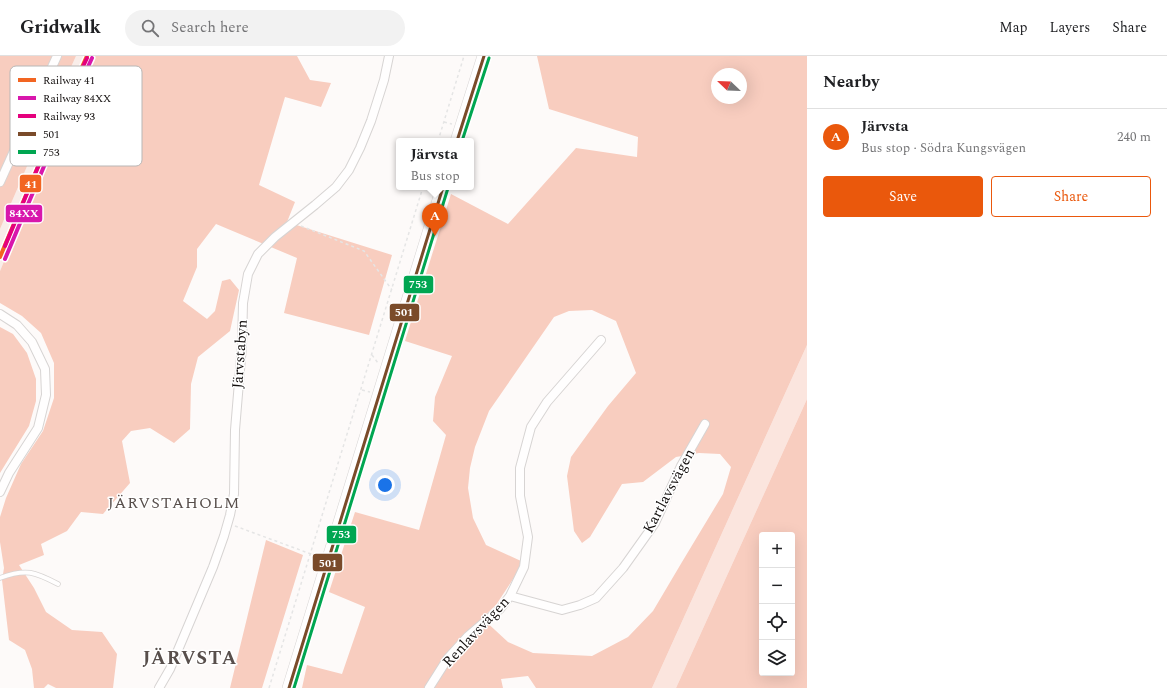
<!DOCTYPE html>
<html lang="en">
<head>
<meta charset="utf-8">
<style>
	body { margin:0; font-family:Spectral,serif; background:#f2f2f2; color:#202124 }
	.controls { position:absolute; right:12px; bottom:12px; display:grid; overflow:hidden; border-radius:4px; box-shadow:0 4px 16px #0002 }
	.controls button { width:36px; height:36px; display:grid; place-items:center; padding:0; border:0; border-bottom:1px solid #e0e0e0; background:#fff; color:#202124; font:20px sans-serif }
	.compass { position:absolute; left:711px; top:12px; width:36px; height:36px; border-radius:50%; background:#fff; box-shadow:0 4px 16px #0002; rotate:293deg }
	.you { position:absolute; left:385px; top:429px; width:14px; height:14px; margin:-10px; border:3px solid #fff; border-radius:50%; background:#1a73e8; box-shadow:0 0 0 6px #1a73e833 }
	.badge { display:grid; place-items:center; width:26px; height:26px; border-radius:50%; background:#ea580c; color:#fff; font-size:13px; font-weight:700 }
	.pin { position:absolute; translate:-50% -33px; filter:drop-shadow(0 1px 2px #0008) }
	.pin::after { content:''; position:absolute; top:21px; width:14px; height:12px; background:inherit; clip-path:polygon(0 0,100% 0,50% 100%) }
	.popup { position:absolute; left:396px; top:82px; width:78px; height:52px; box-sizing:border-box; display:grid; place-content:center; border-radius:4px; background:#fff; filter:drop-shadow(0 1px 3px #0005); font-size:13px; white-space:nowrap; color:#757577 }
	.popup b { font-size:15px; color:#202124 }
	.popup::after { content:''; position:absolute; left:50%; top:100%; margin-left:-8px; border:8px solid transparent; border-top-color:#fff }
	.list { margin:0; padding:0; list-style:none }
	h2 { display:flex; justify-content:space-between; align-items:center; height:52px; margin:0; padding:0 16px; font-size:17px }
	h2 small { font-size:13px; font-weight:400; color:#757577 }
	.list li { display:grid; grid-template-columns:26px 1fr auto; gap:12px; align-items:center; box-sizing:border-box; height:56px; padding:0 16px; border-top:1px solid #e0e0e0 }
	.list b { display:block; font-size:15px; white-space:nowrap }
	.list p { margin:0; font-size:13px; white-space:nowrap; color:#757577 }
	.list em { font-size:13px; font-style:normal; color:#757577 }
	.actions { display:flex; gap:8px; padding:12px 16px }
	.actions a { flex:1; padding:9px 0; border:1px solid #ea580c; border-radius:4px; text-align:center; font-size:14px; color:#ea580c }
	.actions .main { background:#ea580c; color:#fff }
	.icon { flex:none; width:22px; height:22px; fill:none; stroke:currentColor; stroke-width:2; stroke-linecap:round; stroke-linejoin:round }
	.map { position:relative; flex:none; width:807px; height:632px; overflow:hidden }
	header { display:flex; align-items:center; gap:24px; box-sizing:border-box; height:56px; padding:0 20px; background:#fff; border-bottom:1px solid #e0e0e0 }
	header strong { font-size:19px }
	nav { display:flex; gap:22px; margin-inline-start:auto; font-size:14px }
	.search { width:280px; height:36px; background:#f2f2f2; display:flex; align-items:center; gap:10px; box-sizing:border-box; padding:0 14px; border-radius:22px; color:#757577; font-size:15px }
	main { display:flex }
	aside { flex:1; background:#fff }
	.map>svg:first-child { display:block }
</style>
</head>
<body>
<header>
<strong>Gridwalk</strong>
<div class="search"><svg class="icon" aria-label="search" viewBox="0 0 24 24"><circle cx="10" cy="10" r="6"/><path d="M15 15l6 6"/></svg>Search here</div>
<nav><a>Map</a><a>Layers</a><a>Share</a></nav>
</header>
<main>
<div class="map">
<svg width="807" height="632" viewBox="0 0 807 632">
	<rect width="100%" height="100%" fill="#fdfaf9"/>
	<path fill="#f9ede9" d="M76 0H93L58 77 0 215V173L44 71Z"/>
	<path fill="#fbe5de" d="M807 289V343L676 632H652Z"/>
	<path fill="#f8cdbf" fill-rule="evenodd" d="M0 0H76L44 71 0 173Z
		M93 0H297L310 24 331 27 321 51 285 41 259 129 295 146 287 166 392 199 369 279 284 257 297 202 216 168 197 193V211L183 245 207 263 215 255 222 225 230 223 239 234 230 275 198 301 191 328 190 373 174 387 150 372 131 375 122 385 130 427 103 458 81 456 67 475 41 488 44 499 19 509 34 532 46 556 72 574 102 576 117 598 113 632H56L48 628 44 632H34L32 613 25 594 9 584 2 524 4 512 0 486V461L6 442 21 408 43 375 54 342V307L41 277 22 260 0 247V215L58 77Z
		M537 0H807V289L652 632H536L528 620 501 623 503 632H302L307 609 342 618 365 551 329 536 355 456 419 474 446 379 433 365 435 341 452 300 405 285 451 138 508 168 576 92 637 101 638 81 549 53ZM717 18H741V42H717ZM592 254 616 265 636 317 608 350 571 401 567 420 574 475 582 487 590 481 622 428 643 426 676 401 699 397 720 398 731 411 723 438 682 506 653 555 628 581 592 600 533 597 508 586 482 562 496 549 517 517 521 505 486 489 473 462 468 432 470 412 475 391 489 355 554 261 569 255Z
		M0 271 13 278 27 297 36 323V345L29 370 0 417Z
		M807 343V632H676ZM762 479H792V617H762Z
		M266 484 303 499 262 632H230Z"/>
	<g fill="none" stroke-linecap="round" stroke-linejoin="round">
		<defs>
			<path id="service" d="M0 522C26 512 35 516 58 528"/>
			<path id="minor" d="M0 126 57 0
				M0 258 17 269 32 286 45 313 46 339 38 372 9 417 0 436
				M510 540 562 554 580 549 596 542 623 512 655 467 681 410 705 368
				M159 632 170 613 213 511 224 480 230 459 234 438 235 374 242 290 243 247 248 218 258 198 275 181 315 149 336 131 349 114 360 92 371 65 384 24 389 0
				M429 632 448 602 468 580 500 553 510 540 524 511 528 481 520 440V412L531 371 547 346 601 284"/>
			<path id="primary" d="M457 85 484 0
				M289 632 443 131"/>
		</defs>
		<use href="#service" stroke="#d7d4d3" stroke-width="5.5"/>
		<use href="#minor" stroke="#d7d4d3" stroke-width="10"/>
		<use href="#primary" stroke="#d7d4d3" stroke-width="14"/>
		<path stroke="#e5e5e5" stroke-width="1.5" stroke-dasharray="3 3" stroke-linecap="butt" d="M444 66 452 68
			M438 85 464 0
			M301 170 364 195 392 234
			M372 299 378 307
			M362 334 370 336
			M235 470 311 498 316 510
			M269 632 423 131"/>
		<use href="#service" stroke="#fffefe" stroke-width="4"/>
		<use href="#minor" stroke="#fffefe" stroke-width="8"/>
		<use href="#primary" stroke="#fffefe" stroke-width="13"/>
		<defs>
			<path id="bus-1" d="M457 85 484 0
				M289 632 443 131"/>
			<path id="bus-2" d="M462 85 489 2
				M294 632 448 132"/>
		</defs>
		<use href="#bus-1" stroke="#fff" stroke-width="6"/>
		<use href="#bus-2" stroke="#fff" stroke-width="6"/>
		<use href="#bus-1" stroke="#7a4b2a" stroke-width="3"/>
		<use href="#bus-2" stroke="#00a651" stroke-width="3"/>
		<defs>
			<path id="rail-1" d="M0 201 53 75 87 0"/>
			<path id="rail-2" d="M5 203 58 77 92 2"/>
			<path id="rail-3" d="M5 190 53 75 87 2"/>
		</defs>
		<use href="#rail-1" stroke="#fff" stroke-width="7"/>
		<use href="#rail-2" stroke="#fff" stroke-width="7"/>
		<use href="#rail-3" stroke="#fff" stroke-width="7"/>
		<use href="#rail-1" stroke="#f26522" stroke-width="4"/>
		<use href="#rail-2" stroke="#d817ac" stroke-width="4"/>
		<use href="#rail-3" stroke="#e5007d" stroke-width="4"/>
	</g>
	<g text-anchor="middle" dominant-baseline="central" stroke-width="3" stroke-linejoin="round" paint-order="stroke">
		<g font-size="15" fill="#120e0d" stroke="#fff">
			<text transform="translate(240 298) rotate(-86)">Järvstabyn</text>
			<text transform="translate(669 435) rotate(-62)">Kartlavsvägen</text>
			<text transform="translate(476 576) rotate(-47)">Renlavsvägen</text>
		</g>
		<g font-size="16" letter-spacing="1" fill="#584f4c" stroke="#fff">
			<text x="174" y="447">JÄRVSTAHOLM</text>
		</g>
		<g font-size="19" font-weight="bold" letter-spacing="1" fill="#584f4c" stroke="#fff">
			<text x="190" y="602">JÄRVSTA</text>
		</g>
	</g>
	<rect x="10" y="10" width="132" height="100" rx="6" fill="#fff" stroke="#b8b7b6" stroke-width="1"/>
	<rect x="18" y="22" width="18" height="4" fill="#f26522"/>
	<rect x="18" y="40" width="18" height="4" fill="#d817ac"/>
	<rect x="18" y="58" width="18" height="4" fill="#e5007d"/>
	<rect x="18" y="76" width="18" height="4" fill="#7a4b2a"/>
	<rect x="18" y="94" width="18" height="4" fill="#00a651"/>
	<g font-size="11" fill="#120e0d">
		<text x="43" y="28">Railway 41</text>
		<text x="43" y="46">Railway 84XX</text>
		<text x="43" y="64">Railway 93</text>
		<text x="43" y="82">501</text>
		<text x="43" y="100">753</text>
	</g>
	<g stroke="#fff" stroke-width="1.5">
		<rect x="19" y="118" width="23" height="19" rx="4" fill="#f26522"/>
		<rect x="5" y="148" width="38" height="19" rx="4" fill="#d817ac"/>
		<rect x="403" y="219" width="31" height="19" rx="4" fill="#00a651"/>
		<rect x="389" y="247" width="31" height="19" rx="4" fill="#7a4b2a"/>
		<rect x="326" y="469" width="31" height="19" rx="4" fill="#00a651"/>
		<rect x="312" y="497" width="31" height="19" rx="4" fill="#7a4b2a"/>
	</g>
	<g font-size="11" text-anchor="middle" font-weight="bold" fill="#fff">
		<text x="31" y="132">41</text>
		<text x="24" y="161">84XX</text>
		<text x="418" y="232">753</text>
		<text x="404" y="260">501</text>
		<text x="341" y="482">753</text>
		<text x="328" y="511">501</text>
	</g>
</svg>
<div class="controls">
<button>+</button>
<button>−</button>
<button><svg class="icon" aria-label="locate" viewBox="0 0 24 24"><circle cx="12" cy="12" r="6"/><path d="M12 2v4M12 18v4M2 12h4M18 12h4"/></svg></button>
<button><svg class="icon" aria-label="layers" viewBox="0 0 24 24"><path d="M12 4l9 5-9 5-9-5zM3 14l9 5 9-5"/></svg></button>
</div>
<svg class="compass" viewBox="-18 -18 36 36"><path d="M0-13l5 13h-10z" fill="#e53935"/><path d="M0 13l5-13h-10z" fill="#757577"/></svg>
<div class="you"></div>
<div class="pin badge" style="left:435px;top:180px">A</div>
<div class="popup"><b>Järvsta</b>Bus stop</div>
</div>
<aside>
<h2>Nearby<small></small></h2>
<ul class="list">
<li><span class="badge">A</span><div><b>Järvsta</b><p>Bus stop · Södra Kungsvägen</p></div><em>240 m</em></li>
</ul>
<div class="actions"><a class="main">Save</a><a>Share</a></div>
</aside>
</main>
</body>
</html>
